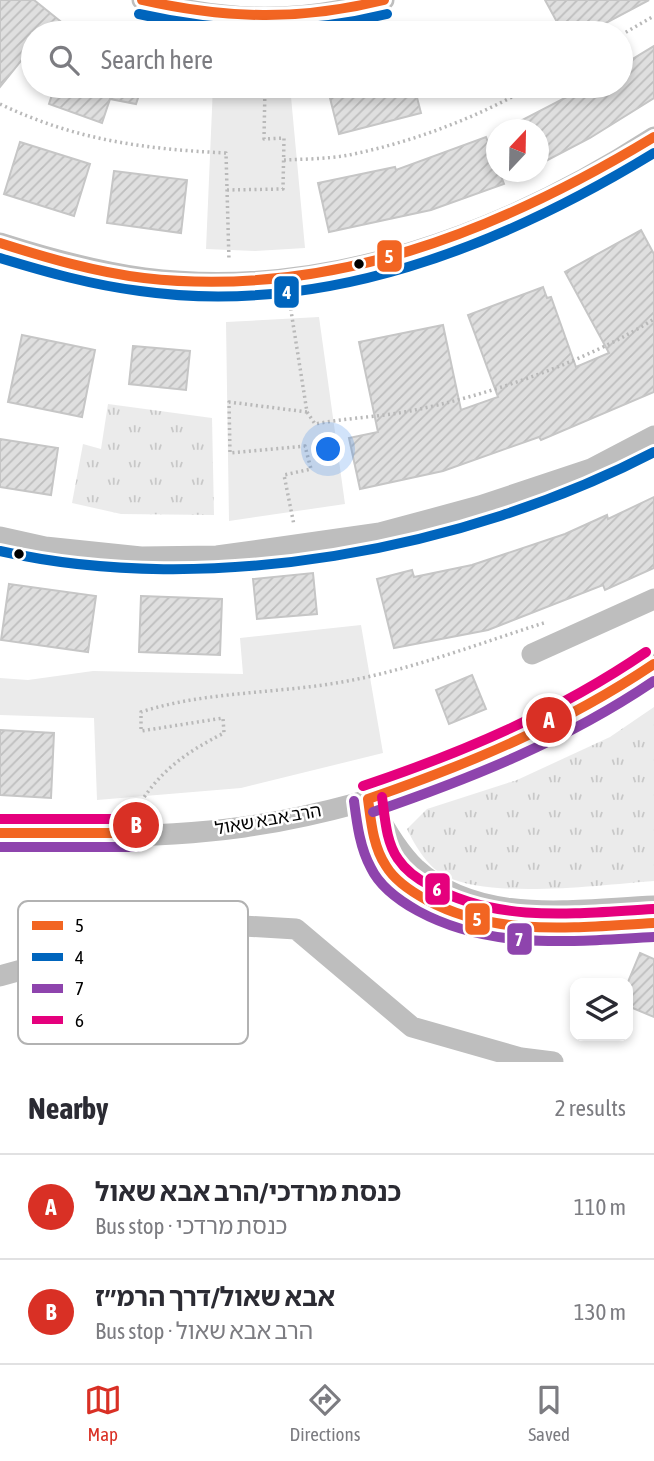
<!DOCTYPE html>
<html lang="en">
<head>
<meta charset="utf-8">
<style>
	body { margin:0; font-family:"Asap Condensed","Noto Sans Hebrew",sans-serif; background:#f7f7f7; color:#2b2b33 }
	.controls { position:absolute; right:21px; bottom:21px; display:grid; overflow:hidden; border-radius:14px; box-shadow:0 4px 10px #0003 }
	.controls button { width:63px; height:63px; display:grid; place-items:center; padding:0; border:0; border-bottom:2px solid #e1e1e2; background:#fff; color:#2b2b33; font:35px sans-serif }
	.compass { position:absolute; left:486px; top:119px; width:63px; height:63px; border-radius:50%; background:#fff; box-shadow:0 4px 10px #0003; rotate:22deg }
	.you { position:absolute; left:329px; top:450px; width:24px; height:24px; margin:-18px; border:5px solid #fff; border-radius:50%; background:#1a73e8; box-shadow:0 0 0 10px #1a73e833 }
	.badge { display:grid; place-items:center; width:46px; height:46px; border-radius:50%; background:#d93025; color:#fff; font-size:23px; font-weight:700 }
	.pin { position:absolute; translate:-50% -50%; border:4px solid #fff; box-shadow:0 2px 7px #0006 }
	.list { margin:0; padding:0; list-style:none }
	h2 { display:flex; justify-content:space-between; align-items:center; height:91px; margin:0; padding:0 28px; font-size:30px }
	h2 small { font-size:23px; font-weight:400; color:#7c7c81 }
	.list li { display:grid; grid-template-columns:46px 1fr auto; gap:21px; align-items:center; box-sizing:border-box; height:105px; padding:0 28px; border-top:2px solid #e1e1e2 }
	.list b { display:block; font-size:26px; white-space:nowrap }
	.list p { margin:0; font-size:23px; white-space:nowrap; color:#7c7c81 }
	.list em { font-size:23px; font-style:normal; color:#7c7c81 }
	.icon { flex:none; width:38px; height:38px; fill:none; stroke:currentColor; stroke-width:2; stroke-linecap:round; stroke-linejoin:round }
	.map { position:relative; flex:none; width:654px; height:1062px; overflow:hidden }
	.search { position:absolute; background:#fff; box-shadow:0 4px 10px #0003; left:21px; right:21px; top:21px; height:77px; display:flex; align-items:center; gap:18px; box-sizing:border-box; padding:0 24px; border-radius:38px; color:#7c7c81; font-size:26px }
	.sheet { height:301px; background:#fff }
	nav { display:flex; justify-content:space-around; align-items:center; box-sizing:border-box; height:98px; border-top:2px solid #e1e1e2; background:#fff; font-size:19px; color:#7c7c81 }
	nav a { display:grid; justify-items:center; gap:4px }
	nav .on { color:#d93025 }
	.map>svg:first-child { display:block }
</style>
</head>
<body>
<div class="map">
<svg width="654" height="1062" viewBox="0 0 654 1062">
	<defs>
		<pattern id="grass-tufts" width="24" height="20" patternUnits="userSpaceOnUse" patternTransform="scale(1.75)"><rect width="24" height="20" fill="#ebebeb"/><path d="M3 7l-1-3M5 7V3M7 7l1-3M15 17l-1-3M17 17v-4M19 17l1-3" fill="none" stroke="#c8c8c8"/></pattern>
		<pattern id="building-hatch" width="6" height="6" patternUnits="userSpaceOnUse" patternTransform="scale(1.75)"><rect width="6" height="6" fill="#dfdfdf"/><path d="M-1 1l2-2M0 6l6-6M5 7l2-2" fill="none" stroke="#bebebe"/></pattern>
	</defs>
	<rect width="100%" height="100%" fill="#fff"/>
	<path fill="url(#grass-tufts)" d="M108 404 212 418 214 515 121 514 72 503 83 444 101 449Z
		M654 707V881C598 885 496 899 447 877 429 869 415 846 407 829L427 809 517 780 610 737Z"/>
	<path fill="#ebebeb" d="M213 86H290L305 248 255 251 206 249Z
		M319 317 345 504 229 521 226 322Z
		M361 625 383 753 241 788 97 800 94 718 0 715V678L28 680 93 671 243 674 240 638Z"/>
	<path fill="url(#building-hatch)" stroke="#c6c6c6" stroke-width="2" d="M0 0H34L75 33H33V46L0 87Z
		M545 0H649L587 33H563Z
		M654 46V98L590 138 538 165V130H503L588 86H621V66Z
		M55 86H142L136 104 110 99 102 123 49 104Z
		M327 86H414L421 113 339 134Z
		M486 137 504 184 431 210 329 232 318 183 395 167 396 170Z
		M20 142 90 164 74 216 4 194Z
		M114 171 187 180 181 233 107 223Z
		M641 230 654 254V392L541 440 539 437 443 471 360 489 349 438 378 432 359 342 443 325 461 410 498 397 468 315 543 287 547 298 551 297 576 367 609 353 565 272Z
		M22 335 95 350 82 417 8 402Z
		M133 346 190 351 186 390 129 384Z
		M0 439 58 448 51 495 0 487Z
		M654 497V568L605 590 603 585 488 630 394 648 377 579 412 570 414 577 472 565 565 534 607 515 608 519Z
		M313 573 317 614 257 619 253 579Z
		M9 584 96 596 88 652 1 640Z
		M141 596 222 599 220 655 139 652Z
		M472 675 486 709 449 724 436 690Z
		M0 730 54 733 51 798 0 795Z
		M640 953 654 959V1017L628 1006V982Z"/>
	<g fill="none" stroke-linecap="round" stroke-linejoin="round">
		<path stroke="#b9b9b9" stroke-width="3.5" stroke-dasharray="2 3.5" stroke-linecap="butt" d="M621 35 654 16
			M0 104C75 140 144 149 226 153L229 261
			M284 160C305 159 328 159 349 155 413 142 476 118 532 86
			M227 190 283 189 284 138 264 139 265 86
			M289 298 307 412 229 402 230 453 305 446 311 469 284 475 294 525
			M307 412 315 424C346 418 379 417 410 411 487 396 588 361 654 319
			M133 816C154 775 184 753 224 733L223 718 141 731V712C206 691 275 694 342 682 411 670 480 643 547 622"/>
		<path stroke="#bebebe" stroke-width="21" d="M142 0C228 22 299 24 384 0
			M0 243C47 258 95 271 144 278 325 301 504 234 654 137
			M0 537 45 547 141 557 217 556 380 533 480 506 591 469 654 436
			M532 654 654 599
			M368 799C371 821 373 843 383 862 390 876 405 886 418 895 488 942 575 926 654 923
			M375 810C386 831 398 851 415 868 479 927 576 909 654 906
			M0 833C80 838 164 838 244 827 387 806 536 748 654 664
			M0 976 192 923 296 929 412 1027 521 1058 553 1062"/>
		<defs>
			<path id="bus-1" d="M142 0C225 19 301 21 384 0
				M0 243C47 258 95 272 144 278 329 299 499 231 654 137
				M368 799C371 821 373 847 386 866 395 881 412 892 427 900 497 938 577 927 654 923
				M368 799C469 764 565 724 654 664
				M0 833H137"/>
			<path id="bus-2" d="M139 14C224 33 302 35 387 14
				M0 258C46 272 92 285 140 291 323 317 500 247 654 153
				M0 551C208 598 466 550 654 452"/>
			<path id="bus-3" d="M354 801C357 824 360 848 371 868 380 887 400 901 418 911 492 951 573 941 654 937
				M373 812C472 778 567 740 654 681
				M0 847H137"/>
			<path id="bus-4" d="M363 786C464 752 558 712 646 652
				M382 797C385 818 386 842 398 859 406 871 419 880 431 886 500 924 578 913 653 909
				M0 819H137"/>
		</defs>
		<use href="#bus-1" stroke="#fff" stroke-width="16"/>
		<use href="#bus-2" stroke="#fff" stroke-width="16"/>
		<use href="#bus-3" stroke="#fff" stroke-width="16"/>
		<use href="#bus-4" stroke="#fff" stroke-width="16"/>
		<use href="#bus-1" stroke="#f26522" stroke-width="10"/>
		<use href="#bus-2" stroke="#0065bd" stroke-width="10"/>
		<use href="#bus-3" stroke="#8e44ad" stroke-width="10"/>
		<use href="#bus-4" stroke="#e5007d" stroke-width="10"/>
	</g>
	<g fill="#000" stroke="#fff" stroke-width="2.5">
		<circle cx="359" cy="264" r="6"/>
		<circle cx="19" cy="554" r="6"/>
	</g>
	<g text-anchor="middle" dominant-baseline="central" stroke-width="5" stroke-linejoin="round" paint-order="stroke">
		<g font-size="18" fill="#000" stroke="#fff">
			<text transform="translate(268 819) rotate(-10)">הרב אבא שאול</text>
		</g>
	</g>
	<rect x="18" y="901" width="230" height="143" rx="10" fill="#fff" stroke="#b2b2b2" stroke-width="2"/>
	<rect x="32" y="921" width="31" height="9" fill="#f26522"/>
	<rect x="32" y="953" width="31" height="8" fill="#0065bd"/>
	<rect x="32" y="984" width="31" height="9" fill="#8e44ad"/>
	<rect x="32" y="1016" width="31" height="8" fill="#e5007d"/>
	<g font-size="19" fill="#000">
		<text x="75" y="932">5</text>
		<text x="75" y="964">4</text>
		<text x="75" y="995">7</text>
		<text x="75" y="1027">6</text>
	</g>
	<g stroke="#fff" stroke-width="2.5">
		<rect x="376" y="239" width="27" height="34" rx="7" fill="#f26522"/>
		<rect x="273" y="275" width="27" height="34" rx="7" fill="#0065bd"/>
		<rect x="424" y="872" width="27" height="34" rx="7" fill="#e5007d"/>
		<rect x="464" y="902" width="27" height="34" rx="7" fill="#f26522"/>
		<rect x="506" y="922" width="27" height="34" rx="7" fill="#8e44ad"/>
	</g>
	<g font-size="19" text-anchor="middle" font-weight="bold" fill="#fff">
		<text x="389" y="263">5</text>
		<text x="287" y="299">4</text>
		<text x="437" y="896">6</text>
		<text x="477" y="926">5</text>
		<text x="519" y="946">7</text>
	</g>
</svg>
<div class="controls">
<button><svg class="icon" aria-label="layers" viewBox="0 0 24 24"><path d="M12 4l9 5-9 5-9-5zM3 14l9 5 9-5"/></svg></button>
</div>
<svg class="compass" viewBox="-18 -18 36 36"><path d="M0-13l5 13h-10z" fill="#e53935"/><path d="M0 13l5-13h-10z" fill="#7c7c81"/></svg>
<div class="you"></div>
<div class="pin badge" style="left:549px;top:720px">A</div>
<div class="pin badge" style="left:136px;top:825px">B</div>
<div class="search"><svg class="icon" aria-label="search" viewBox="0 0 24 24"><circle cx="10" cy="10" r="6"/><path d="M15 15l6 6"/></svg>Search here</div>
</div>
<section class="sheet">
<h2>Nearby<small>2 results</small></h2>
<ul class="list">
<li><span class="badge">A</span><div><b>כנסת מרדכי/הרב אבא שאול</b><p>Bus stop · כנסת מרדכי</p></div><em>110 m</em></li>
<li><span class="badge">B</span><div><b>אבא שאול/דרך הרמ״ז</b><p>Bus stop · הרב אבא שאול</p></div><em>130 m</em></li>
</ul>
</section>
<nav>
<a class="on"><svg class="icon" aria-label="map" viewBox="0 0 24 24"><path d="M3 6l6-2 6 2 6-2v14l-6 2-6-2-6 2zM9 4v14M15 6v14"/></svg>Map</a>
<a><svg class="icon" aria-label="directions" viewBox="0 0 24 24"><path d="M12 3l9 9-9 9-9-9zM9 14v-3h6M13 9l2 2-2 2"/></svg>Directions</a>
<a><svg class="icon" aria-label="saved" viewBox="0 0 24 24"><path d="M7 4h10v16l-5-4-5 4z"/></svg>Saved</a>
</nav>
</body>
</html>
